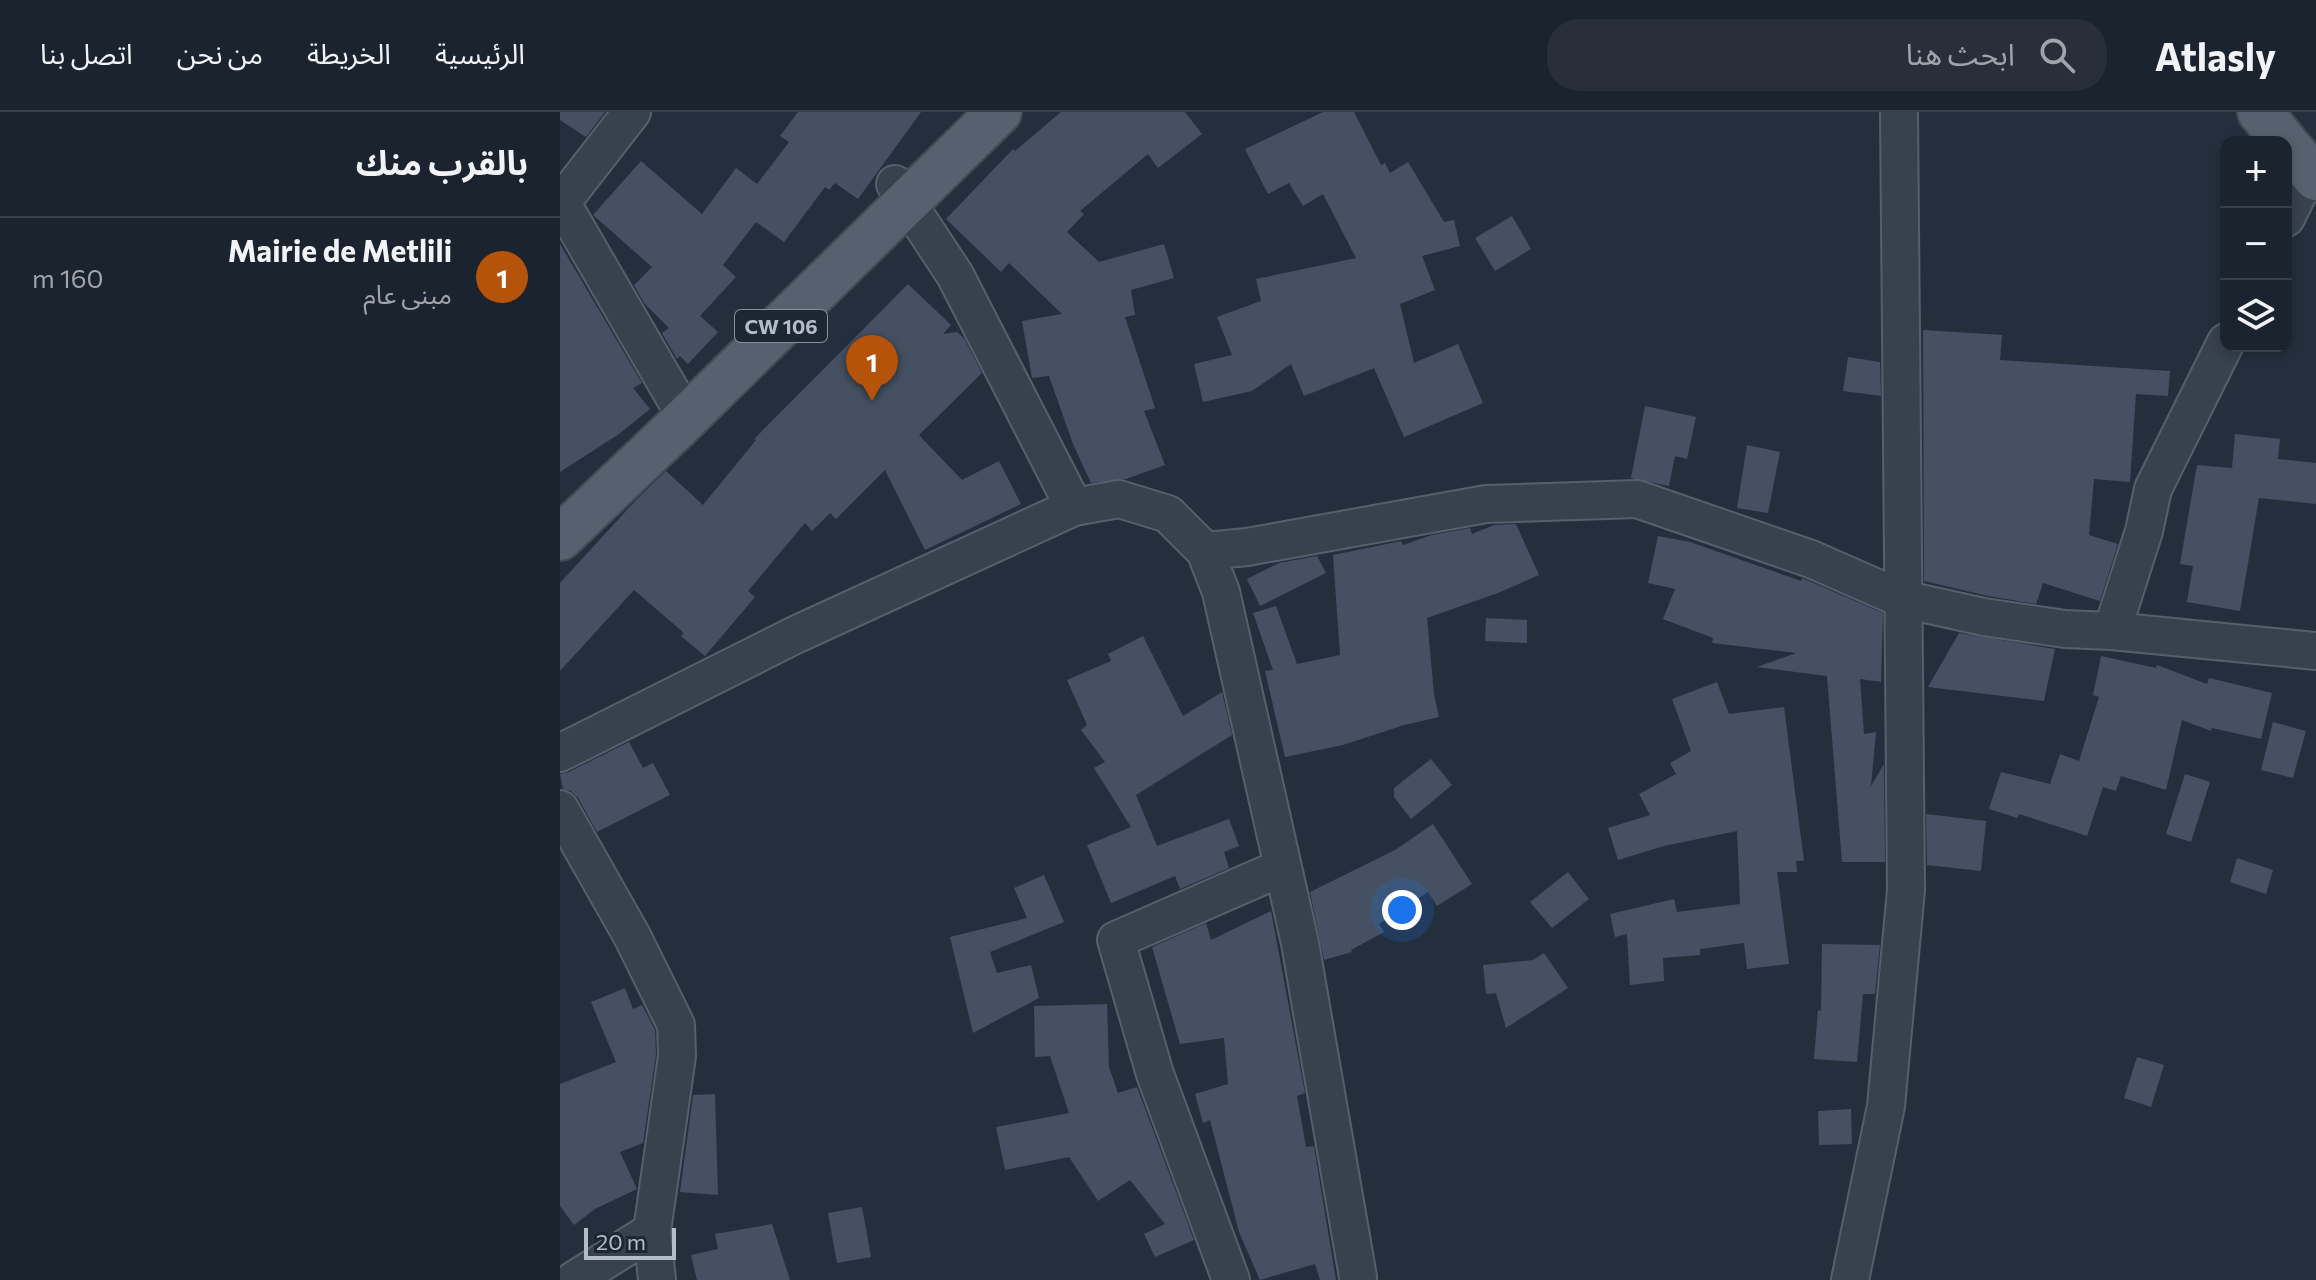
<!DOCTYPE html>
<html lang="ar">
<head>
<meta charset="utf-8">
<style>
	body { margin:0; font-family:Commissioner,"Noto Sans Arabic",sans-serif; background:#282f3a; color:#f1f3f6; direction:rtl }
	.controls { position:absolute; right:24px; top:24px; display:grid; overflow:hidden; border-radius:16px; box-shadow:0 4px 12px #0003 }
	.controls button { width:72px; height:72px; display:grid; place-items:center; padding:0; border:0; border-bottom:2px solid #39404a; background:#1b232e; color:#f1f3f6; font:40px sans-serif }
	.scale { position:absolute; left:24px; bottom:20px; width:92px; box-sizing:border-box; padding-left:8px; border:4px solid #b4bcc9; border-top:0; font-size:22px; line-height:28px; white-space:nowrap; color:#b4bcc9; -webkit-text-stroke:6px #1d2633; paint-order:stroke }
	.you { position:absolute; left:842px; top:798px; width:28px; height:28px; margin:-20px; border:6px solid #fff; border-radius:50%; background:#1a73e8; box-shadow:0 0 0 12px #1a73e833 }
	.badge { display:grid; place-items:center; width:52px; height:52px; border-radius:50%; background:#b45309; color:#fff; font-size:26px; font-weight:700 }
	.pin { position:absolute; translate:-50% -66px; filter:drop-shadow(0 2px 4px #0008) }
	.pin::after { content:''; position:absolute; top:42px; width:28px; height:24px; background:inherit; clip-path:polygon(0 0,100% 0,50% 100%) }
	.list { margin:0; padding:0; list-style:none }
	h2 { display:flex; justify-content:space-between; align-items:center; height:104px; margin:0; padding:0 32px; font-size:34px }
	h2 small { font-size:26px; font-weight:400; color:#a0a4aa }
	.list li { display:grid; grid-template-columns:52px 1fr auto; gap:24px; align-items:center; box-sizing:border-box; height:120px; padding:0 32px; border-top:2px solid #39404a }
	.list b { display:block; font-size:30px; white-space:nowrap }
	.list p { margin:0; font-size:26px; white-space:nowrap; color:#a0a4aa }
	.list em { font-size:26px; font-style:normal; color:#a0a4aa }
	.icon { flex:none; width:44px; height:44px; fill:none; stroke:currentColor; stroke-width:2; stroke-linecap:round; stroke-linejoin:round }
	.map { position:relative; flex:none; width:1756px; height:1168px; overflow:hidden; direction:ltr }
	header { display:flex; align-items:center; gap:48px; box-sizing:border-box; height:112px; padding:0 40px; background:#1b232e; border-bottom:2px solid #39404a }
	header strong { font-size:38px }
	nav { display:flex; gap:44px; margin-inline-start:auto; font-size:28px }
	.search { width:560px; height:72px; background:#282f3a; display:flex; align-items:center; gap:20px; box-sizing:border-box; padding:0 28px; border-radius:32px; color:#a0a4aa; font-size:30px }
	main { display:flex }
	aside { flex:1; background:#1b232e }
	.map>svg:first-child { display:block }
</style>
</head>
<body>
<header>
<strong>Atlasly</strong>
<div class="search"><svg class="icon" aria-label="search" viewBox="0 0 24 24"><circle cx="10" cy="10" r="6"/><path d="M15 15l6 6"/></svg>ابحث هنا</div>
<nav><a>الرئيسية</a><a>الخريطة</a><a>من نحن</a><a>اتصل بنا</a></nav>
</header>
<main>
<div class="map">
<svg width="1756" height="1168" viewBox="0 0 1756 1168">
	<rect width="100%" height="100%" fill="#242f3e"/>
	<path fill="#455162" d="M0 0H45L26 25 0 8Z
		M238 0H361L298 87 275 71 269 78 265 75 224 130 196 110 163 153 176 165 140 204 158 220 128 252 120 244 117 247 102 221 109 216 84 191 74 173 92 155 33 103 81 49 142 102 176 56 197 72 229 30 220 24Z
		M501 0H625L642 22 598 56 588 42 520 99 524 102 507 120 539 150 604 132 614 166 571 178 575 203 565 205 595 296 584 299 605 353 566 367 531 371 513 332 489 264 472 266 462 209 502 202 449 151 441 160 386 107 453 37 455 39Z
		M763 0H794L821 53 825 51 830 61 848 50 884 110 894 108 900 134 862 144 875 178 840 192 854 251 898 232 923 291 844 325 814 256 744 284 731 252 692 279 643 290 634 252 672 243 657 205 701 189 696 167 796 146 763 82 743 94 729 71 708 82 685 37Z
		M952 104 971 137 935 159 915 126Z
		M0 132 82 271 73 276 90 297 59 322 0 360Z
		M348 172 391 213 383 222 397 220 404 226 422 261 359 323 402 368 439 349 461 392 365 438 325 358 276 407 270 401 252 419 245 411 188 479 195 485 145 544 121 524 124 521 74 478 0 559V471L76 388 106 359 143 393 196 328 194 327Z
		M1363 218 1442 223 1440 248 1610 259 1608 284 1576 282 1570 370 1534 367 1529 423 1558 432 1540 489 1483 471 1476 492 1428 484 1364 469Z
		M1288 245 1320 250 1321 284 1283 279Z
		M1085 294 1136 305 1127 347 1115 344 1109 374 1071 366Z
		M1675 322 1720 327 1718 347 1756 351V392L1699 386 1680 499 1627 490 1633 454 1620 452 1637 353 1672 356Z
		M1187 333 1220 340 1208 401 1177 396Z
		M956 412 979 463 938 481 867 506 874 582 879 605 844 613 783 633 725 645 705 559 713 558 693 501 716 494 737 552 780 543 773 443 841 429 843 433 872 423 910 416 912 422 934 413Z
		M1098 424 1130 430 1241 469 1242 466 1323 501 1321 570 1300 567 1304 622 1316 620 1311 674 1324 652 1325 750H1282L1267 564 1197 555 1236 541 1152 531 1153 526 1103 507 1115 477 1088 471Z
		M757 444 766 461 700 494 687 467 719 451Z
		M926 506 967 508V531L925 529Z
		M1399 521 1495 537 1484 589 1368 575Z
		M583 524 623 604 662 580 672 623 576 683 597 734 669 707 679 734 664 740 669 756 620 777 615 764 551 791 527 733 571 715 534 656 545 650 521 618 527 613 507 568 551 549 548 542Z
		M1541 544 1596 556 1597 553 1647 572 1649 566 1712 581 1701 627 1652 616 1651 619 1622 608 1606 678 1561 664 1556 679 1543 675 1527 724 1459 702 1457 706 1429 697 1441 660 1490 672 1500 642 1519 649 1539 585 1533 583Z
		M1157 570 1169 602 1224 595 1244 749H1236L1237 760H1217L1229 852 1187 857 1184 831 1140 837V843L1103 846 1104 869 1070 873 1067 822 1055 825 1050 802 1114 787 1117 800 1180 792 1177 719 1104 734 1058 748 1048 716 1090 703 1079 682 1116 662 1110 651 1131 639 1112 587Z
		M1713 610 1746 619 1733 666 1701 658Z
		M69 630 83 656 93 651 110 683 37 720 18 686 11 679 3 677 0 662 9 660Z
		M871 647 892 673 851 707 834 685V676Z
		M1625 662 1650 670 1631 730 1606 722Z
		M1366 702 1426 709 1421 759 1367 753Z
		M873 712 912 772 877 794 868 780 819 812 824 820 791 838 792 840 764 848 750 780 835 738Z
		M1677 746 1713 758 1706 782 1670 770Z
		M1008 760 1029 787 992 816 970 790Z
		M484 763 504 810 430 840 437 861 471 853 479 886 413 921 390 825 467 806 454 776Z
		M711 799 745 981 737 984 746 1035 754 1034 776 1168H760L755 1152 700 1168 679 1120 650 1008 643 1011 635 982 668 972 664 926 620 932 592 835 646 811 651 828Z
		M1262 832 1320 833 1315 882H1303L1297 950 1254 947 1258 898 1261 899Z
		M984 841 1008 876 946 916 936 881 926 882 923 853 973 848Z
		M65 876 73 897 82 893 95 918 96 943 83 1031 60 1040 77 1077 35 1097 14 1113 0 1094V972L56 950 31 890Z
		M547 892 549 955 558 981 577 975 634 1128 595 1145 584 1122 605 1112 570 1068 538 1089 509 1045 445 1058 436 1015 509 1001 490 944 475 945 474 894Z
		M1577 945 1604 953 1591 995 1564 986Z
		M155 982 158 1083 120 1080 133 983Z
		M1291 997 1292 1032 1259 1033 1258 999Z
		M302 1095 311 1145 277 1151 268 1101Z
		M212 1112 230 1168H137L131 1143 158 1137 155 1122Z"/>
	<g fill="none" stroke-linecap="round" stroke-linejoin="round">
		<defs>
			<path id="minor" d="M335 72 395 163 514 395
				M0 88 116 288
				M2 90 72 0
				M1726 106 1749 59
				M645 439 661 480 740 831 798 1165
				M1552 519 1584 419 1593 377 1666 230
				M0 641 235 523 514 395 559 387 608 402 645 439 687 435 926 392 1077 387 1251 447 1342 487 1424 505 1505 517 1552 519 1756 539
				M0 697 72 824 116 913 117 944 92 1119 97 1168
				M14 1168 92 1119
				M671 1168 595 962 556 828 723 755
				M1290 1168 1326 994 1346 778 1339 0"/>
			<path id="major" d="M1700 0 1725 30
				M1726 32 1756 66
				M0 426 118 314 439 0"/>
		</defs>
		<use href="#minor" stroke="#565f6c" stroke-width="40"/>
		<use href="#major" stroke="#414a57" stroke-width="48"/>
		<use href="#minor" stroke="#38414e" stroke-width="36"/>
		<use href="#major" stroke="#56606e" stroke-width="44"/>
	</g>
	<g text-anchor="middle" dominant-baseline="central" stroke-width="8" stroke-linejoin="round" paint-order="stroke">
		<rect fill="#1d2633" stroke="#878f9c" stroke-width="2" x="175" y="198" width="92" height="32" rx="6"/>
		<g font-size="20" font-weight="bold" fill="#b4bcc9">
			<text x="221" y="214">CW 106</text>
		</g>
	</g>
</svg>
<div class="controls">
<button>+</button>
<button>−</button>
<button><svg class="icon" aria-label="layers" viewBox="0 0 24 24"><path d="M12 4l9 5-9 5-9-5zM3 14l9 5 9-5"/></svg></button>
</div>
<div class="scale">20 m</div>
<div class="you"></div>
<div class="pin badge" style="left:312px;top:289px">1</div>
</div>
<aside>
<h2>بالقرب منك<small></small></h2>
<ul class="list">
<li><span class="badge">1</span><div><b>Mairie de Metlili</b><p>مبنى عام</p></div><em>160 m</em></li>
</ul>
</aside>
</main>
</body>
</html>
